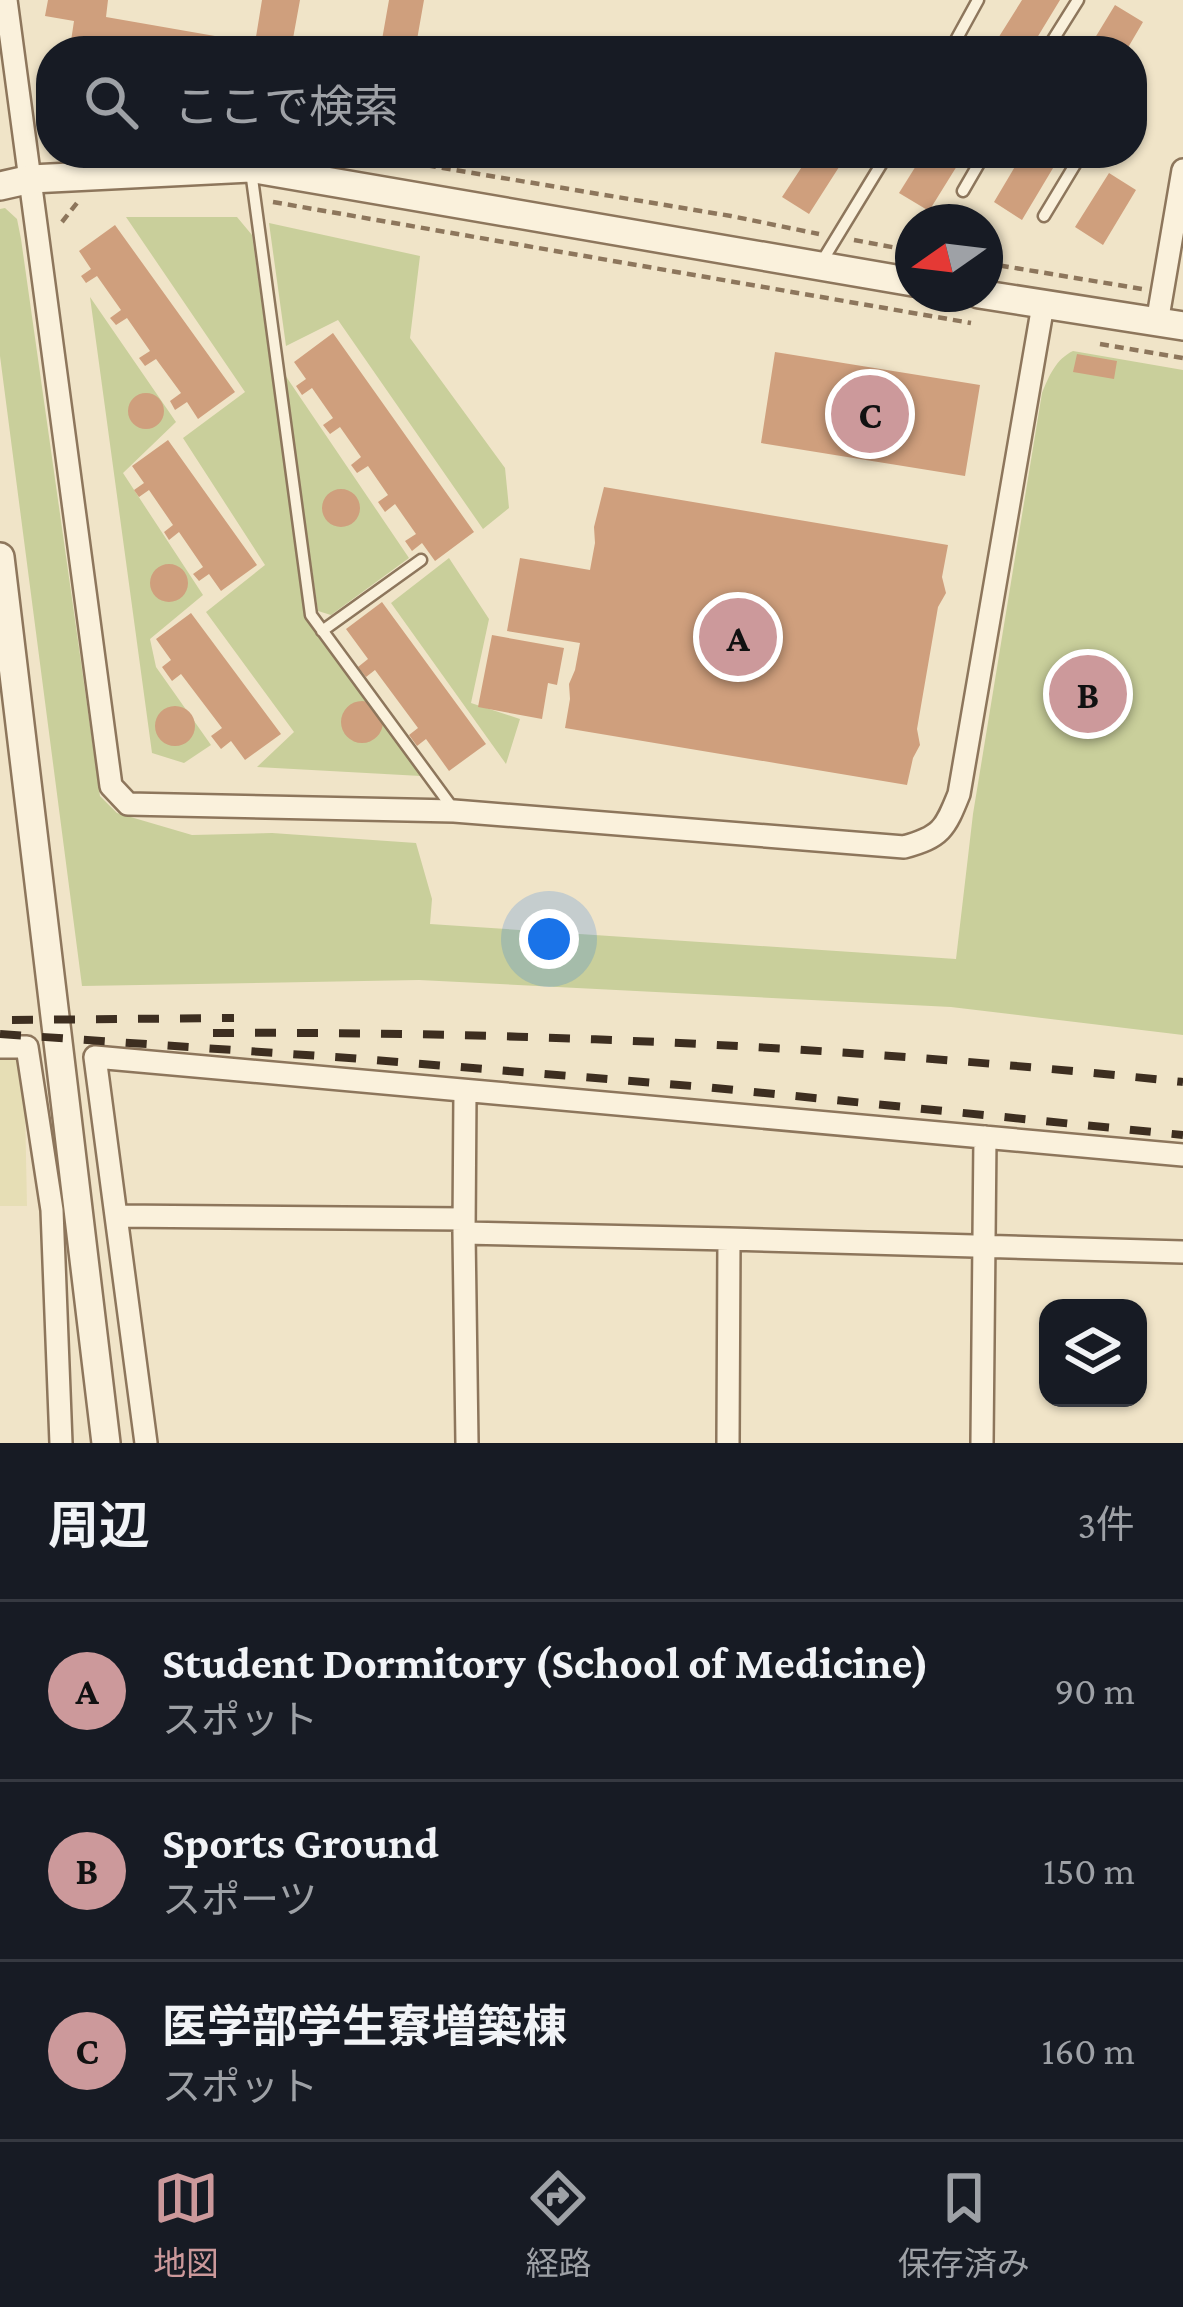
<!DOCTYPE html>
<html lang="ja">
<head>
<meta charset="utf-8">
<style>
	body { margin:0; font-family:"Crimson Pro","Noto Sans JP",serif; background:#242831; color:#f1f3f6 }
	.controls { position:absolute; right:36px; bottom:36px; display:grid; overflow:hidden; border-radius:24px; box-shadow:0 3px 9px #0004 }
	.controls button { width:108px; height:108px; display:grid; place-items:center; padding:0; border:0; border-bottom:3px solid #363941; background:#171b24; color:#f1f3f6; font:60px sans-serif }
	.compass { position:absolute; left:895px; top:204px; width:108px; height:108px; border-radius:50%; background:#171b24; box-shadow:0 3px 9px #0004; rotate:256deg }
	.you { position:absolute; left:549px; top:939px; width:42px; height:42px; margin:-30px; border:9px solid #fff; border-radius:50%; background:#1a73e8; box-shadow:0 0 0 18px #1a73e833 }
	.badge { display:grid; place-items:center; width:78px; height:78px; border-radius:50%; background:#cc999b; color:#111; font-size:39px; font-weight:700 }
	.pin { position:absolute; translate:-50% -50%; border:6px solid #fff; box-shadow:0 3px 12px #0006 }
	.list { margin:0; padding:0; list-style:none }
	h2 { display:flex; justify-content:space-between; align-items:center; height:156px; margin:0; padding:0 48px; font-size:51px }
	h2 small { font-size:39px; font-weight:400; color:#9ea1a6 }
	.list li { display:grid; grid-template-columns:78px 1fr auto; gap:36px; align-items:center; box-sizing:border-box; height:180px; padding:0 48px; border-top:3px solid #363941 }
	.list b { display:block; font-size:45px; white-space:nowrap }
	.list p { margin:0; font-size:39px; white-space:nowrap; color:#9ea1a6 }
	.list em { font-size:39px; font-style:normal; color:#9ea1a6 }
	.icon { flex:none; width:66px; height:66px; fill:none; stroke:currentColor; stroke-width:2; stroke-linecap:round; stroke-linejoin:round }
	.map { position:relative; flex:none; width:1183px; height:1443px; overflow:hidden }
	.search { position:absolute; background:#171b24; box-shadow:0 3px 9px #0004; left:36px; right:36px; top:36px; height:132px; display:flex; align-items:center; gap:30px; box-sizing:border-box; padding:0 42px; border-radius:48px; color:#9ea1a6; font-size:45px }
	.sheet { height:696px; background:#171b24 }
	nav { display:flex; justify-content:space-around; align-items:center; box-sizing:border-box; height:168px; border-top:3px solid #363941; background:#171b24; font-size:33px; color:#9ea1a6 }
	nav a { display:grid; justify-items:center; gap:6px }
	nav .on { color:#cc999b }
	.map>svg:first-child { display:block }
</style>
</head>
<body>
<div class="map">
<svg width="1183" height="1443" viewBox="0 0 1183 1443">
	<rect width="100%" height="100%" fill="#f0e4c8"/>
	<path fill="#e6deb5" d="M0 1054H24L27 1206H0Z"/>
	<path fill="#c9cf9b" d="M5 208 17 219 21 239 100 796 117 813 192 835 272 833 416 843 432 899 430 924 956 959 973 814 1042 393C1049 376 1056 359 1073 351L1183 370V1035L951 1007 419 980 82 986 0 356V209Z
		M126 217H237L252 235 306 618 421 776 257 767 294 732 206 612 265 565 183 438 245 392Z
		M269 223 420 256 410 338 505 468 509 508 483 529 338 320 286 346Z
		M90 297 176 422 123 473 203 595 150 639 156 667 211 745 184 763 152 753Z
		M283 372 409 558 331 615 318 611Z
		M449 558 489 619 471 703 520 719 506 764 391 603Z"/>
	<path fill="#cf9f7d" d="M48 0H108L106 17 255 43 262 0H300L292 44 316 49V51H127L71 41 74 21 45 16Z
		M389 0H424L415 51H380Z
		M1022 0H1060L1029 51H990Z
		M1115 5 1143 22 1126 51H1087Z
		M811 153H848L809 214 782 197Z
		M924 153H965L929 211 899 193Z
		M1023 153H1062L1022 220 994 202Z
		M1109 173 1136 190 1103 245 1075 227Z
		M115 225 235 392 198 419 187 402 175 410 170 401 181 393 156 359 145 366 139 358 150 351 127 318 116 325 110 318 121 310 97 276 86 283 81 276 91 269 79 251Z
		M333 333 474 532 435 561 422 543 412 551 405 541 416 534 395 504 385 512 378 502 388 495 368 466 357 473 351 465 361 457 340 427 330 434 323 425 333 418 312 388 302 395 296 386 306 379 294 362Z
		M775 352 980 385 965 476 761 443Z
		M1077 354 1117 361 1114 379 1073 372Z
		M128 411a18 18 0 1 1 36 0a18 18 0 1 1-36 0Z
		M168 440 257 565 221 591 209 574 199 581 193 574 203 567 179 532 169 540 164 532 173 525 149 490 139 497 134 490 144 483 132 466Z
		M604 487 948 545 942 577 946 593 938 607 917 729 920 745 913 758 907 785 565 728 570 699 569 684 575 670 580 643 507 631 520 558 590 570 595 543 594 527Z
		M322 508a19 19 0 1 1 38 0a19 19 0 1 1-38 0Z
		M150 583a19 19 0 1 1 38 0a19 19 0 1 1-38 0Z
		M382 602 486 744 449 771 426 739 417 746 409 735 418 728 375 670 366 677 358 667 368 659 346 629Z
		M191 613 281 734 245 760 231 741 221 749 211 736 222 728 181 674 172 681 162 667 171 660 156 639Z
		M492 635 564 648 557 685 548 683 542 719 478 707Z
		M341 722a21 21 0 1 1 42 0a21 21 0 1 1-42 0Z
		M155 726a20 20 0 1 1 40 0a20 20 0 1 1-40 0Z"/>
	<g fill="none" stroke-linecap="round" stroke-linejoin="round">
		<defs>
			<path id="service" d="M950 51 978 0
				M1046 51 1078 0
				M251 171 311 615 454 810
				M963 191 985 153
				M1044 216 1082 153
				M821 263 888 153
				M322 631 421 560"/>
			<path id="minor" d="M6 0 111 786 128 804 454 811 904 847C941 837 945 829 959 794L1043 305
				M1157 323 1183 170
				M0 1047H27L52 1210 61 1443
				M465 1091 464 1233 729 1239
				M116 1216 464 1219
				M464 1233 467 1443
				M146 1443 95 1057 1183 1155
				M728 1443 729 1239 1183 1252
				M982 1443 985 1137"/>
			<path id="tertiary" d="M0 186 31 179 250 168 913 282
				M979 294 1183 326
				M0 557 106 1443"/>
		</defs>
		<use href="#service" stroke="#8d765c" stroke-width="15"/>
		<use href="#minor" stroke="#8d765c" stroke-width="26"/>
		<use href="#tertiary" stroke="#8d765c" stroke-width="32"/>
		<path stroke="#8d765c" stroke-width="4.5" stroke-dasharray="9 6" stroke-linecap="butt" d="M353 153 731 216 819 234
			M273 202 971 323
			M62 222 77 203
			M854 240 913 251
			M985 263 1142 289
			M1100 344 1183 358"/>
		<use href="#service" stroke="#faf1dc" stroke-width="10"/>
		<use href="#minor" stroke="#faf1dc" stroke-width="21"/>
		<use href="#tertiary" stroke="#faf1dc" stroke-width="27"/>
		<path stroke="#3d2e20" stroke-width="8" stroke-dasharray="21 21" stroke-linecap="butt" d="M12 1020 234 1018
			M213 1033C537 1031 861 1048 1183 1082
			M0 1034 349 1058 705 1087 1183 1135"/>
	</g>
</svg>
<div class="controls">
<button><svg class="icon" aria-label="layers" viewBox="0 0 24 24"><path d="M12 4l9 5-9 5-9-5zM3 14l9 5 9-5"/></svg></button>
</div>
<svg class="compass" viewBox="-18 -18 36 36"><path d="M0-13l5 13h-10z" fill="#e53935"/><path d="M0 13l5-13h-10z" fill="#9ea1a6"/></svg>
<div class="you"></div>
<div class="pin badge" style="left:738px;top:637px">A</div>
<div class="pin badge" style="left:1088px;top:694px">B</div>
<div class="pin badge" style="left:870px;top:414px">C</div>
<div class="search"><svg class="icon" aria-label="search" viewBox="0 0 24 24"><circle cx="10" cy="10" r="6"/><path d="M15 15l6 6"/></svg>ここで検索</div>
</div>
<section class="sheet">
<h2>周辺<small>3件</small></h2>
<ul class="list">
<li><span class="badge">A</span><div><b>Student Dormitory (School of Medicine)</b><p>スポット</p></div><em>90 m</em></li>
<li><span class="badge">B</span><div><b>Sports Ground</b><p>スポーツ</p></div><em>150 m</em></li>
<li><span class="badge">C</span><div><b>医学部学生寮増築棟</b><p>スポット</p></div><em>160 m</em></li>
</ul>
</section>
<nav>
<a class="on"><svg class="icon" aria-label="map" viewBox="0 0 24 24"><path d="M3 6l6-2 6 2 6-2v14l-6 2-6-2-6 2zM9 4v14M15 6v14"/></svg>地図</a>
<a><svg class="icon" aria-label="directions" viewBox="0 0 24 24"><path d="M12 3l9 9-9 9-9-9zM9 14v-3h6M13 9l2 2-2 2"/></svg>経路</a>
<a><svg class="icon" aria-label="saved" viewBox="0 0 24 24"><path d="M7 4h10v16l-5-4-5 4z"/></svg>保存済み</a>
</nav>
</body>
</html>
